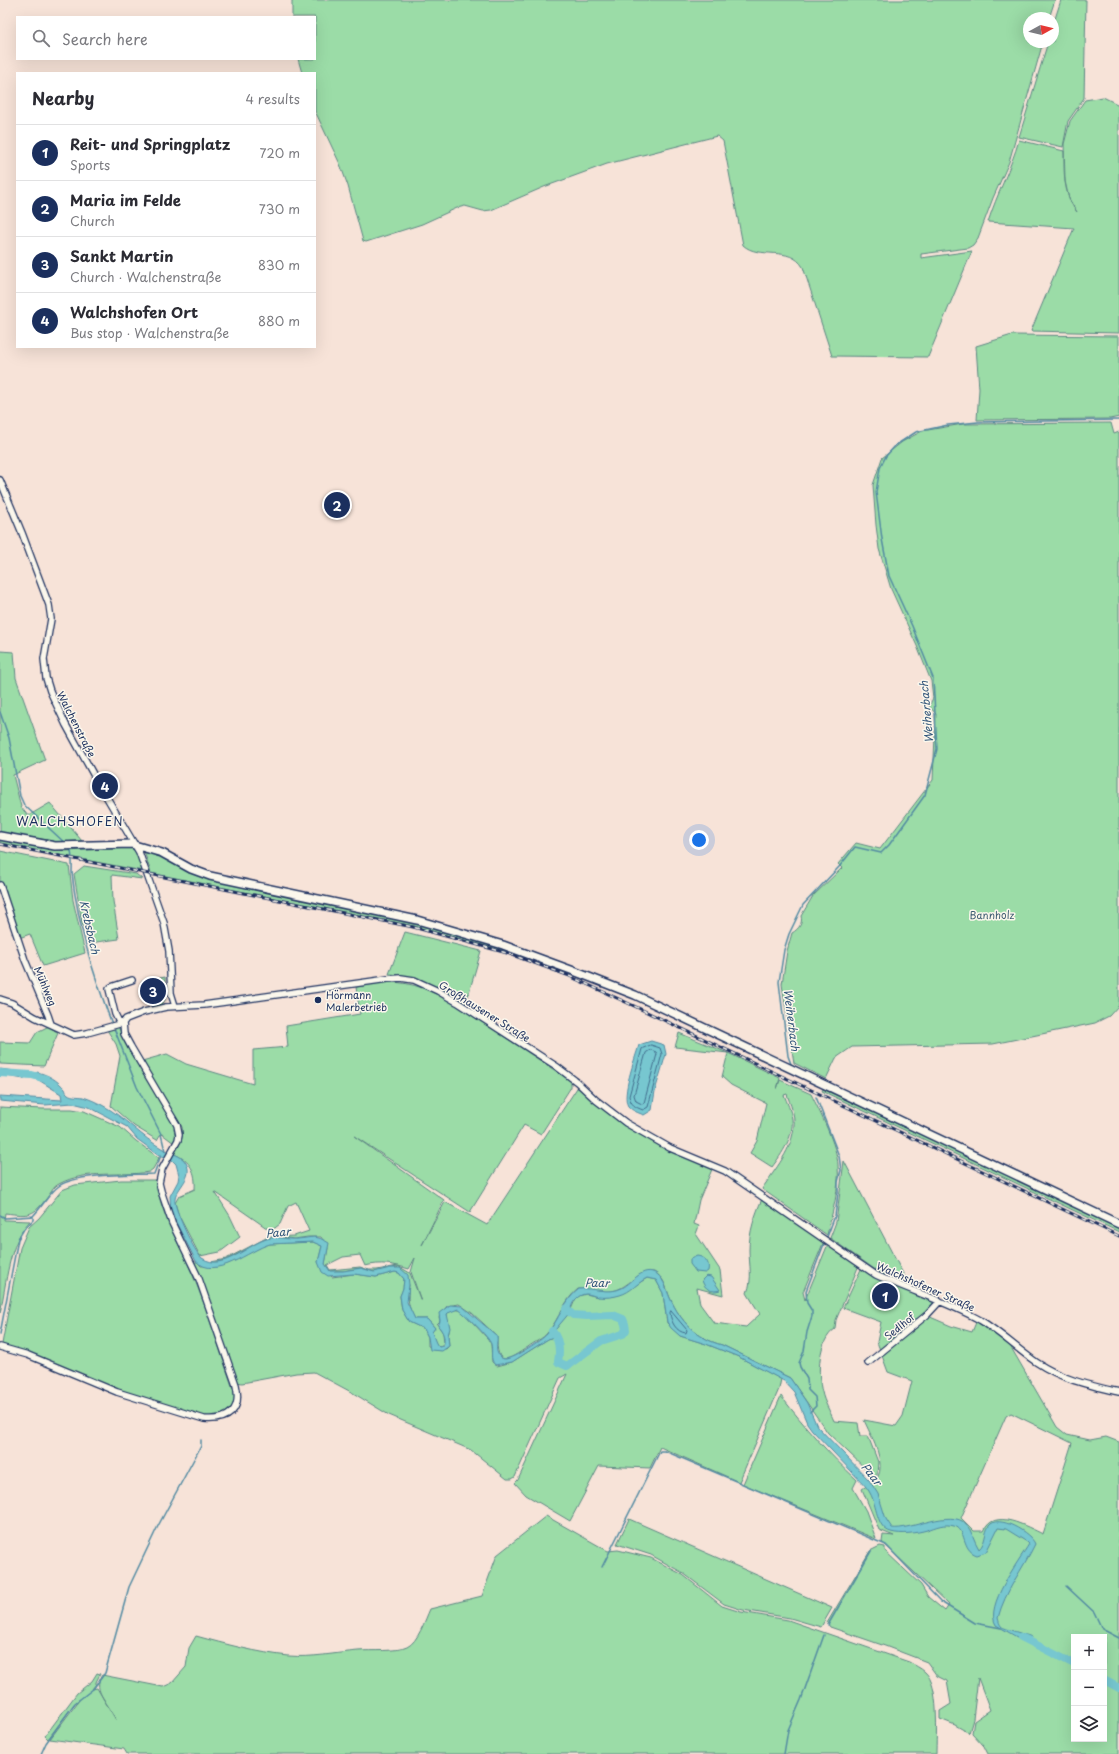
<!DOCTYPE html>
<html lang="en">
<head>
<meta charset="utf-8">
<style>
	body { margin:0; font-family:"Playpen Sans",sans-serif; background:#f2f2f3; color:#2b2b33 }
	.controls { position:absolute; right:12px; bottom:12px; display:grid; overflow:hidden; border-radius:0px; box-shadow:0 4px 16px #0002 }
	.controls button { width:36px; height:36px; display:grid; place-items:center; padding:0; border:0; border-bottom:1px solid #e1e1e2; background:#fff; color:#2b2b33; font:20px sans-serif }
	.compass { position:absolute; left:1023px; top:12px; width:36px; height:36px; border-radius:50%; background:#fff; box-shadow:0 4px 16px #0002; rotate:82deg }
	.you { position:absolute; left:699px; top:840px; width:14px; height:14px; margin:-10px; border:3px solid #fff; border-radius:50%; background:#1a73e8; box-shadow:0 0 0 6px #1a73e833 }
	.badge { display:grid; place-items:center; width:26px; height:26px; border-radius:50%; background:#1b2f5e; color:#fff; font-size:13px; font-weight:700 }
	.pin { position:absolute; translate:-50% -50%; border:2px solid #fff; box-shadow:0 1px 4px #0006 }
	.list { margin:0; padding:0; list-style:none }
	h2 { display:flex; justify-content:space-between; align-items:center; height:52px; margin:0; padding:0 16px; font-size:17px }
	h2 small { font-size:13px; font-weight:400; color:#7c7c81 }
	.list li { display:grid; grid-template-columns:26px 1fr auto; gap:12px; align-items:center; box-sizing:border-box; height:56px; padding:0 16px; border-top:1px solid #e1e1e2 }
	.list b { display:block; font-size:15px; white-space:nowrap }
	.list p { margin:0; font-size:13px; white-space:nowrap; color:#7c7c81 }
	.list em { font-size:13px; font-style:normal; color:#7c7c81 }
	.icon { flex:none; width:22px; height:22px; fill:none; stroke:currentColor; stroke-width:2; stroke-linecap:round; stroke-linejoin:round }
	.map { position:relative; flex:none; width:1119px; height:1754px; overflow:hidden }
	.search { position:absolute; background:#fff; box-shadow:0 4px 16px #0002; left:16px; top:16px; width:300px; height:44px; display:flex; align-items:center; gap:10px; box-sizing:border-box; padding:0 14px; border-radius:0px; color:#7c7c81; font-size:15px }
	.panel { position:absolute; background:#fff; box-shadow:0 4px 16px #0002; left:16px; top:72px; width:300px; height:276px; border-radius:0px }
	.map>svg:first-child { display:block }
</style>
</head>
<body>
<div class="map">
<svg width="1119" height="1754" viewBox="0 0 1119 1754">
	<rect width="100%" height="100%" fill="#f7e3d8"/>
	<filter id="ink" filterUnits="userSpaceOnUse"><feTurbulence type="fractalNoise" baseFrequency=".025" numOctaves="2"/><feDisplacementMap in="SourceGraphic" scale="8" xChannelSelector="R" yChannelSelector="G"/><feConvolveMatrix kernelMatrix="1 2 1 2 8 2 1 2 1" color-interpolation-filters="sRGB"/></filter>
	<g filter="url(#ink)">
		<path fill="#9bdca7" stroke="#5b8682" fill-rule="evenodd" d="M292 0H1055L1049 18H1029V42H1043L1009 162 993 198 978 238 973 245 968 248 921 254V258L972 251 928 357 832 356 803 267C790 245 759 260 743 245L723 141 717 136 607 164 544 187 491 210 483 211 465 206 457 208 422 224 366 242 363 241 348 186 340 164 315 111V73H302L298 59H315V17H292Z
			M1061 0H1086L1084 98 1068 121 1063 147 1019 137 1048 42H1053V25Z
			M1103 97 1119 105V333L1031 331 1074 228 988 222C997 194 1011 168 1019 140L1064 151C1064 172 1063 195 1077 212L1069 199 1065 181 1064 144 1070 121 1085 100Z
			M1012 335 1119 336V417L1110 419 977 420 979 389 976 346Z
			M1111 423 1114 434 1119 432V1005L1109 1016 1095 1023 993 1044 852 1047 836 1058 826 1079 794 1063 782 984 787 951 792 933C799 929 803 923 801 916L813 896 842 868 838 864 856 843 880 849 933 780 936 714 929 706 933 698 931 681 917 646 891 589 879 549 876 525 873 485 882 458 902 442 922 431 963 424Z
			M0 651 14 652 16 678 45 760 13 775 21 807 28 816 50 803 82 841 57 842 0 832Z
			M0 840 65 851 132 848 136 853 143 871 0 844Z
			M0 851 69 865 73 900 85 953 43 966 30 934 19 938 5 889 0 881Z
			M144 851 158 855 190 873 209 879 416 922 502 947 507 952 413 926 151 873Z
			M84 866 136 874 142 879 112 875 113 901 119 939 89 943 82 923 74 874Z
			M405 932 481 951 466 1003 440 990 401 975 389 974Z
			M165 977V1000L160 1006 152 1007 141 982Z
			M387 982C415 982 432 991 455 1004L571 1081V1087L541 1134 524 1125 470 1212 354 1136 444 1200 422 1245 445 1202 487 1225 577 1088H579C620 1128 660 1146 713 1167L699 1200 694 1224 699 1226 696 1234 720 1270 723 1295 697 1288 700 1304 714 1323 746 1327 760 1314 747 1293C753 1278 749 1265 749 1250 749 1232 755 1215 762 1199L824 1241 803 1292 805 1300 828 1244 859 1265 836 1320 835 1329C818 1340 817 1374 822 1392 824 1402 830 1411 834 1421L858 1423 860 1436H868L878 1462 877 1475 872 1479 867 1470 828 1433 790 1378 722 1345C696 1338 681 1322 670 1298 666 1288 665 1278 654 1272 638 1270 631 1285 616 1290 604 1294 591 1288 578 1289 564 1300 559 1319 548 1332 543 1339 534 1342 528 1347 508 1360 496 1369 497 1336L472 1313 459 1304 447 1306 439 1317 440 1321 437 1324 443 1333 444 1343 439 1347C435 1344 433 1337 432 1332L435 1328 427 1319H415C408 1307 407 1299 409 1285L397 1267 374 1272 361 1268 343 1271H330L325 1264 328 1248 321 1237H308L294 1239 280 1237 266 1239 228 1259 214 1263 211 1262 226 1259 268 1237 294 1236 309 1231 296 1202 288 1206 280 1224 271 1231 215 1192 230 1216 240 1237 220 1252 200 1256 179 1216 175 1203 179 1196 195 1189C196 1172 191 1161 174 1154 180 1144 184 1138 182 1127L142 1061 167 1054 186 1064 253 1084V1050L288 1047 286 1026 360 1014 356 987ZM360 1255 365 1266C381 1262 393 1264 409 1269L415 1258 411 1272 421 1301 410 1273 398 1266 377 1270H369L360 1267 330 1270 327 1265 343 1257Z
			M49 1026 58 1033 44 1066 0 1064V1042L30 1043 37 1032Z
			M118 1026C132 1063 158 1093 175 1127L176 1136 174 1143 162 1134 160 1135 157 1140 134 1126 111 1106 120 1056 116 1044 107 1030Z
			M679 1033 728 1053 780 1078 777 1089 780 1080 811 1094C820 1112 837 1146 838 1165 840 1189 832 1212 827 1235L762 1189C775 1169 793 1149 794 1125 795 1114 790 1104 787 1094L784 1095C787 1102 791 1111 792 1119 794 1136 782 1154 772 1167L750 1153 757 1141 766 1103 731 1085 722 1077 728 1053 675 1047Z
			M823 1089 1119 1227V1232L822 1091Z
			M0 1107 43 1109H72L84 1111 120 1127 136 1141 159 1158 153 1169 149 1172C120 1177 86 1169 59 1184 54 1186 52 1191 49 1195 33 1217 30 1216 5 1213L4 1220 30 1221C8 1244 7 1282 0 1313Z
			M844 1161 909 1285 880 1273 830 1238 836 1222Z
			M121 1180H156C161 1217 178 1240 192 1273 209 1313 221 1356 236 1397L232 1407 225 1415 212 1417 194 1415 118 1389 2 1344 20 1248 29 1227 39 1218 62 1190 75 1185Z
			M307 1242H313L322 1246 318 1262 332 1277 354 1274 376 1277 395 1272 399 1273 404 1279 403 1289 400 1296 402 1310 409 1322 424 1329 428 1337V1346L446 1349 449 1346 448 1335 449 1332 447 1314C450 1309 457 1309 462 1311L488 1339 491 1344 492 1362 497 1366 512 1362 548 1339 553 1337 555 1330 566 1316 569 1314 575 1300 579 1296 586 1294 598 1297 636 1285 647 1278 656 1280 663 1293 667 1323 680 1336 706 1344 739 1357 781 1379 779 1389 739 1482 660 1447 650 1468 599 1466 570 1521 526 1495 515 1483 518 1480 567 1374 560 1378 515 1477 512 1479H507L471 1450 389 1415 353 1393 314 1372 296 1373 242 1383 237 1382 194 1262H197L201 1266 227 1264 263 1246 270 1244Z
			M862 1267 936 1301 928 1316 951 1326 972 1332 977 1320 1009 1344 1057 1427 1067 1435 1090 1440 1106 1437 1119 1442V1754H988L984 1746 972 1733 974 1721 990 1710 978 1678 973 1719 969 1733 955 1725 940 1719V1711L951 1704 947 1681 937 1676 927 1662 885 1646 830 1627 827 1623 870 1551 880 1546 885 1547V1551L921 1585 928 1597 945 1611 949 1605 882 1542 883 1535 894 1536 879 1530 862 1489C866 1486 874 1483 877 1478 887 1463 870 1434 864 1420L896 1426 903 1416 912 1381 888 1372 877 1342 881 1322 843 1308ZM1011 1413 1072 1443 1043 1534C1027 1527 994 1507 984 1531H974L961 1518 1006 1416ZM1074 1637H1104V1739H1074Z
			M781 1396C804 1426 829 1454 857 1480L853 1488 866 1511 876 1539 743 1484Z
			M546 1516 608 1551 618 1550 651 1558 683 1575 722 1606 741 1612 788 1620 909 1662C914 1665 921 1668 925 1672 940 1685 936 1735 936 1754H127L124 1749 50 1739 80 1699 75 1703 48 1739 45 1736 77 1693 92 1681 97 1673 100 1674 96 1682V1684L92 1689 97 1688 116 1720C110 1704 91 1691 102 1675L163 1687 172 1683 186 1667 189 1648 196 1636C225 1644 258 1653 289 1656 312 1658 335 1653 358 1651 370 1650 397 1652 407 1647 418 1642 425 1620 430 1609L482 1596 497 1555Z
			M629 1519 832 1608 821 1627 790 1618 743 1610 724 1604 683 1573 651 1555 617 1544Z"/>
		<path fill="#77c7d0" stroke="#528aa2" d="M651 1041 664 1045 666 1054 655 1091 652 1110 644 1115C639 1113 632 1111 628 1106 621 1095 635 1059 639 1045Z
			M0 1069 24 1072V1079L0 1075Z
			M37 1072C49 1075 57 1080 65 1089 66 1091 66 1093 68 1094 72 1097 78 1096 83 1097 90 1099 96 1102 102 1105 125 1117 141 1137 163 1149 171 1154 182 1155 186 1163 194 1177 177 1187 175 1199 173 1207 195 1254 202 1258 224 1273 249 1242 270 1238 280 1236 288 1240 297 1239 312 1238 315 1234 329 1243L325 1264 330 1271H343L361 1268 374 1272 390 1268H400L408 1275 409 1285 407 1302 415 1319H427L435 1328 432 1332C433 1335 436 1345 439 1347L443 1346C446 1339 443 1331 438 1326L440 1321 439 1313 450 1305 462 1306 497 1336C498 1342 495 1349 498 1354 499 1357 502 1359 505 1359 513 1359 542 1340 547 1334 559 1320 564 1300 579 1289 593 1287 608 1295 622 1288 634 1282 642 1265 657 1274 665 1281 666 1289 670 1298 681 1322 696 1338 722 1345L790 1378 807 1403 817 1426 869 1480 878 1494 886 1519 892 1528C910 1531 951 1508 966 1524 972 1531 974 1541 979 1549 986 1543 984 1533 989 1526 998 1513 1031 1533 1035 1544 1023 1569 1005 1591 998 1618 999 1621 999 1624 1002 1627 1003 1628 1027 1635 1032 1637L1029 1644 996 1625C984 1606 1019 1561 1029 1544L1027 1542 1006 1529 998 1528 986 1552 977 1555C961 1550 967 1529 954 1526 944 1523 936 1527 927 1530 917 1533 901 1535 891 1532 876 1528 877 1505 870 1493 866 1485 858 1479 852 1472 839 1458 825 1444 812 1430L807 1423 794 1392 784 1381 739 1357 706 1344 680 1336 671 1328 667 1322 663 1293 656 1280 647 1278C637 1283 631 1292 620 1295 614 1297 605 1298 598 1297 594 1296 590 1294 586 1294 578 1294 570 1304 571 1311L555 1330 553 1337 548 1339 512 1362 495 1365C489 1358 493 1352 491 1344 489 1337 464 1313 458 1309L448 1313 447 1314 450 1328 448 1335 449 1346 442 1351 430 1350 428 1337 424 1329 409 1322 402 1310 400 1296 403 1288 404 1279 399 1273 395 1272 376 1277 354 1274 328 1276 322 1272 318 1262 322 1246 313 1242 270 1244C249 1250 215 1281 196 1261L171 1213 170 1196 178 1181 179 1175 176 1164 172 1160 159 1155 137 1139 127 1127 89 1107 73 1103 45 1105 0 1101V1096L62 1100 61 1094 37 1079Z
			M697 1256C705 1257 710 1262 708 1271L705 1273 696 1272 690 1264V1259Z
			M706 1276 711 1277 720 1290C712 1293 704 1289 702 1280Z"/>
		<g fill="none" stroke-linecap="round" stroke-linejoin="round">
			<path stroke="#406c8c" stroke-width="1" d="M651 1045 660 1048 662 1054 648 1107 643 1110C635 1107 631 1105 629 1096L642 1049Z
				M651 1050 656 1052 657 1054 644 1103 642 1104 636 1101 634 1095 646 1053Z
				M671 1311 687 1330 686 1333C676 1332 671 1322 670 1313Z"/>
			<path stroke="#528aa2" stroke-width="1.5" d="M0 712 9 738 20 796 24 805 66 844
				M70 848C73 856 72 864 72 872 73 881 74 891 76 900 83 943 97 983 112 1024
				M114 1028 137 1087 161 1134 165 1151
				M799 1069 791 1064 788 1056 779 982 784 950 789 934 803 905 839 867 855 847 881 853 889 845 925 795 937 749 933 678 912 626 889 576 882 539 876 492 880 468 886 456 896 445 916 432 948 425 978 422 1119 420
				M805 1071 821 1079
				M816 1097 839 1156 841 1170 838 1182V1193L835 1216 827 1237
				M0 1215 5 1218 33 1216C42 1207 50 1192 59 1186 78 1173 131 1175 154 1174L161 1155
				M0 1334 18 1239 24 1229 33 1220V1216
				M810 1412 816 1406 815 1397 808 1390 807 1379 800 1367 799 1363 804 1351 807 1332 812 1316V1311L807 1303 806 1291 824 1244
				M602 1567 660 1451H665L886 1545 941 1602 975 1623 1001 1628
				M1066 1586 1094 1612 1102 1629 1119 1638
				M828 1625 871 1551
				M41 1754 46 1743 75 1703 93 1689 105 1673 129 1587 158 1526 201 1446V1440
				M784 1754 788 1730 801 1700 824 1635"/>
			<path stroke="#77c7d0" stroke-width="8" d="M0 1073 32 1075 46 1079
				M552 1331C560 1340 560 1351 558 1362L567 1366 601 1341 623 1334 626 1330 625 1324 623 1319 613 1315 587 1316 573 1315 566 1309
				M1021 1637 1074 1664
				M1104 1680 1119 1688"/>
			<defs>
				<path id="minor" d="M0 480 22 533 49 605 51 619 44 659 46 678 50 691 66 725 93 774 139 852 164 923 169 951 171 993 175 1006
					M0 885 25 960 48 1015 51 1024
					M0 999 12 1003 35 1017 74 1035 87 1033 123 1023 126 1019 144 1012 166 1007 204 1005 388 979 401 978 414 980 438 991 457 1002 556 1066 577 1082 596 1100 626 1123 670 1148 725 1171 876 1275C910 1291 946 1301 980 1320 1000 1332 1017 1349 1036 1362 1063 1380 1088 1385 1119 1392
					M119 1022 115 1014 109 989 111 987 132 980
					M0 1347 28 1355 117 1392 204 1419C229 1421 242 1410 236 1385L199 1279 172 1223 161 1191 159 1183 162 1169 178 1140 179 1135 177 1125 131 1047 124 1034 123 1023
					M868 1363 928 1314 940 1301"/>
				<path id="tertiary" d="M0 836 55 846 131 844 162 853 191 869 210 876 417 920 503 945 571 970 635 995 1119 1224"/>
			</defs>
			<use href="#minor" stroke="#1b2f5e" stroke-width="8"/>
			<use href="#tertiary" stroke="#1b2f5e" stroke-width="10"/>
			<use href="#minor" stroke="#fbf7ec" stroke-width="5.5"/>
			<use href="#tertiary" stroke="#fbf7ec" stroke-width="7"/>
			<defs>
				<path id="rail" d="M0 844 413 927 507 953 567 975 632 1005 1119 1236"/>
			</defs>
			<use href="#rail" stroke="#1b2f5e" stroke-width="3"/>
			<use href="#rail" stroke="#fbf7ec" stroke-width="1.5" stroke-dasharray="4.5" stroke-linecap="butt"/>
		</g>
	</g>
	<circle fill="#1b2f5e" stroke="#fbf7ec" stroke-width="1.5" cx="318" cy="1000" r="4"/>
	<g text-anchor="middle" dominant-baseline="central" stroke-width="3" stroke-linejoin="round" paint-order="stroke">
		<g font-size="10" fill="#1b2f5e" stroke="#fbf7ec">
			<text transform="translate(77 724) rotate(63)">Walchenstraße</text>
			<text transform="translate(46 986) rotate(67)">Mühlweg</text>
			<text transform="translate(485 1011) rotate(32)">Großhausener Straße</text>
			<text transform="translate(926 1286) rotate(24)">Walchshofener Straße</text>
			<text transform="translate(899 1326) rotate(-39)">Sedlhof</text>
		</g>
		<g font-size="10" fill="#3b5a70" stroke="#fbf7ec">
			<text x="992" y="914">Bannholz</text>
		</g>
		<g font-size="10" fill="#1b2f5e" stroke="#fbf7ec" text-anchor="start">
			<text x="326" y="994">Hörmann<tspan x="326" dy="12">Malerbetrieb</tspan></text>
		</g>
		<g font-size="11" font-style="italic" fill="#32557a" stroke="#fbf7ec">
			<text transform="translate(926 712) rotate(-95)">Weiherbach</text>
			<text transform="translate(90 927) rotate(77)">Krebsbach</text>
			<text transform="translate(792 1020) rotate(83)">Weiherbach</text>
			<text transform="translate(278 1232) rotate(-6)">Paar</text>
			<text x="597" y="1282">Paar</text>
			<text transform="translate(872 1474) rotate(52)">Paar</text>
		</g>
		<g font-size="12" letter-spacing="1" fill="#1b2f5e" stroke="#fbf7ec">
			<text x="70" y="821">WALCHSHOFEN</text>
		</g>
	</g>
</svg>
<div class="controls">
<button>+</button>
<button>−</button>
<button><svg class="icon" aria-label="layers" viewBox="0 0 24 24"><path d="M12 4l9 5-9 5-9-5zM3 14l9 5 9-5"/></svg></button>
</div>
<svg class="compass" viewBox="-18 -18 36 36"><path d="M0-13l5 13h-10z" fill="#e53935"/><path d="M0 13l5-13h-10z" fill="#7c7c81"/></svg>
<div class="you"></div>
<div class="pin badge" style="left:885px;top:1296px">1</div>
<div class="pin badge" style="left:337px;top:505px">2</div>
<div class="pin badge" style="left:153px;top:991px">3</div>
<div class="pin badge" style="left:105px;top:786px">4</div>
<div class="search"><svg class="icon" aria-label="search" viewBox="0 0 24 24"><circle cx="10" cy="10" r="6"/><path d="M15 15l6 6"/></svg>Search here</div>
<section class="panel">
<h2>Nearby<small>4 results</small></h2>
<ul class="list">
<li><span class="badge">1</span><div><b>Reit- und Springplatz</b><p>Sports</p></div><em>720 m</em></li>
<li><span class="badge">2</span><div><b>Maria im Felde</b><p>Church</p></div><em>730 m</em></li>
<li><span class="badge">3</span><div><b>Sankt Martin</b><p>Church · Walchenstraße</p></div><em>830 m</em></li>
<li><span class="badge">4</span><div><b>Walchshofen Ort</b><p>Bus stop · Walchenstraße</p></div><em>880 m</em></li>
</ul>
</section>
</div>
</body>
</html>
